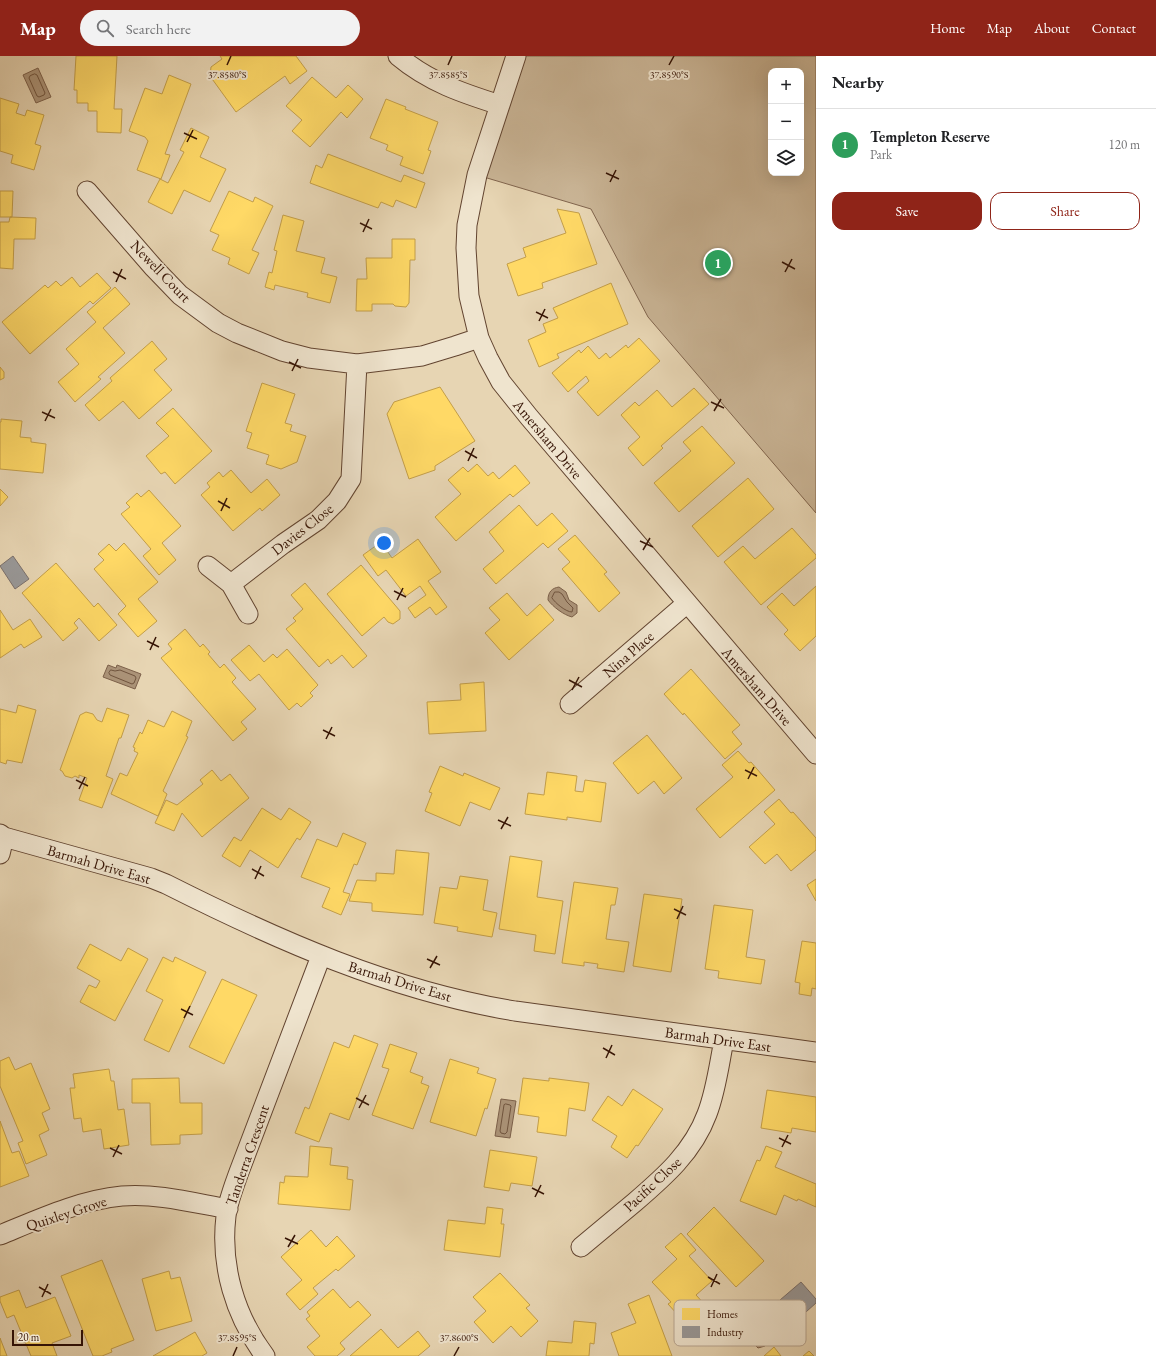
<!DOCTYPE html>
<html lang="en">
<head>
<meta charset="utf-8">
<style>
	body { margin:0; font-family:"EB Garamond",serif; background:#f2f2f2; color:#202124 }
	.controls { position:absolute; right:12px; top:12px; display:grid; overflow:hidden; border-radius:8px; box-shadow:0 4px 16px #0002 }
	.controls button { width:36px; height:36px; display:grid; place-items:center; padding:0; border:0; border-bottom:1px solid #e0e0e0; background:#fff; color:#202124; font:20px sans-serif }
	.scale { position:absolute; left:12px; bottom:10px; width:71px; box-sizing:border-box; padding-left:4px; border:2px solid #361405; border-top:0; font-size:11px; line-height:14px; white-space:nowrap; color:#361405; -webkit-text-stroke:3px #efe4ce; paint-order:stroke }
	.you { position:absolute; left:384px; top:487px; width:14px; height:14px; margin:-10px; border:3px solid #fff; border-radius:50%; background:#1a73e8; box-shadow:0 0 0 6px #1a73e833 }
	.badge { display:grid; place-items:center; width:26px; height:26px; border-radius:50%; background:#8f2418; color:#fff; font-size:13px; font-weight:700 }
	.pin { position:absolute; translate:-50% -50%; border:2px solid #fff; box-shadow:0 1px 4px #0006 }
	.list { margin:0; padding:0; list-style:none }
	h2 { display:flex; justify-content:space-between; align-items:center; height:52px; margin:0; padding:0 16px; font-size:17px }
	h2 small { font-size:13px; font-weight:400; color:#757577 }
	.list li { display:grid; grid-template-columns:26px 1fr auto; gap:12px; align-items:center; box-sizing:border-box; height:72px; padding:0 16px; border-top:1px solid #e0e0e0 }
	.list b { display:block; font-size:15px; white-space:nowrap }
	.list p { margin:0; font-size:13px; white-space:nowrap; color:#757577 }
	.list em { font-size:13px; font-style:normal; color:#757577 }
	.actions { display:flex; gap:8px; padding:12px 16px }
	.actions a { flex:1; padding:9px 0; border:1px solid #8f2418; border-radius:12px; text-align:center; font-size:14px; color:#8f2418 }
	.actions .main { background:#8f2418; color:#fff }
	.icon { flex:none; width:22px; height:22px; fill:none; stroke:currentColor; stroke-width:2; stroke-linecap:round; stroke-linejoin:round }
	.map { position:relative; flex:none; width:816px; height:1300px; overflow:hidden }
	header { display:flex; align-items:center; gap:24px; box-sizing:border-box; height:56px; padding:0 20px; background:#8f2418; color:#fff }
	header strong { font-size:19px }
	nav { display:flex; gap:22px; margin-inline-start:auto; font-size:14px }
	.search { width:280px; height:36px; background:#f2f2f2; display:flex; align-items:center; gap:10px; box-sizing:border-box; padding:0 14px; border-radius:22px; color:#757577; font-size:15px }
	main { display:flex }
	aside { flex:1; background:#fff }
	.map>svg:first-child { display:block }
</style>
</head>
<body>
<header>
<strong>Map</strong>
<div class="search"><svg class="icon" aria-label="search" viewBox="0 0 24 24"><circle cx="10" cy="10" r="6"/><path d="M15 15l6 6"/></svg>Search here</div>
<nav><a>Home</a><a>Map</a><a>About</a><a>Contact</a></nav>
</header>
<main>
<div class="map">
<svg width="816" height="1300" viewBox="0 0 816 1300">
	<rect width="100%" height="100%" fill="#e7d5b3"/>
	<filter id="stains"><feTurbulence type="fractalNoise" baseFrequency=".005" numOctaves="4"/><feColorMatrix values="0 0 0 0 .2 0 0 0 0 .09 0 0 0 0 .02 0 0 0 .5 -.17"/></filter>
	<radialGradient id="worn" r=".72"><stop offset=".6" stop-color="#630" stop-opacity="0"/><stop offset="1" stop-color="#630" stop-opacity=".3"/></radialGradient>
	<path fill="#c9b495" stroke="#80644d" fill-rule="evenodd" d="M516 0H816V457L648 261 591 153 477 119ZM771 15H801V117H771Z"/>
	<path fill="#ab9378" stroke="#7c604a" d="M38 12 51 41 36 47 23 19Z
		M559 531 566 536 569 544 577 549V557L572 561C564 559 553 551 548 544 548 536 552 532 559 531Z
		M108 609 116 612 117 609 141 618 135 633 103 621Z
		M501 1043 516 1045 510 1082 495 1080Z
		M774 1260C781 1267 786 1271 779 1280L767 1282 765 1290 758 1292 748 1282Z"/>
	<path fill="#ffd966" stroke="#c39e49" d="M76 0H117L114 53H122L121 77 97 76V55H88V47H77V34H74Z
		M220 0H296L307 15 290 28 285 20 236 56 210 20 211 11 222 3Z
		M169 19 191 28 165 98 170 99 161 123 137 114 148 85 145 81 129 75 145 32 162 38Z
		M312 21 336 42 348 29 363 43 347 62 341 56 310 91 292 75 302 64 286 50Z
		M0 42 19 48 16 57 25 60 27 54 44 59 35 88 41 90 34 114 11 107 13 99 0 95Z
		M386 43 406 51 405 53 438 66 428 94 431 95 423 118 400 109 403 101 386 94 388 89 370 82Z
		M191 72 209 81 200 101 226 113 210 146 184 134 172 158 148 146 160 123 168 127 184 96 180 94Z
		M328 98 401 126 404 119 425 127 416 152 396 144 393 151 381 146 378 152 310 127 316 109 322 112Z
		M0 135H13L12 161H0Z
		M229 135 253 146 255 141 273 150 252 194 259 197 249 218 228 208 230 202 212 194 219 179 210 175Z
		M557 153 579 157 597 208 542 227 543 232 518 240 507 208 526 201 523 192 566 177Z
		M283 159 304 165 296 195 325 202 321 217 337 221 330 247 307 241 308 237 275 229 274 234 265 231 269 216 272 217 277 195 274 194Z
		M10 161 36 162 35 183H14L13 213 0 212V166H9Z
		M392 183H415V204H410L409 247 406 251 395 250 393 248H372V255H356L357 223H367L366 202H392Z
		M97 217 111 232 93 248 90 245 30 298 2 266 45 229 48 232 56 225 61 230 72 221 80 231Z
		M611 227 628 268 557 298 559 302 539 311 528 284 546 276 543 268 558 262 553 252Z
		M115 231 130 248 103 272 125 297 98 321 101 323 75 346 58 326 79 308 66 293 96 266 87 256Z
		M639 282 660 305 598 360 577 336 589 325 586 320 568 336 552 317 579 294 581 297 588 290 599 303 606 297 610 302 626 289 628 292Z
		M152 285 167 303 154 314 172 334 139 363 123 345 99 365 85 349 112 325 110 322Z
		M0 311 4 316V322L0 324Z
		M262 327 295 338 285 367 292 369 290 375 306 380 297 406 281 413 266 408 269 399 247 392 252 377 246 375Z
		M440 331 475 385 435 410V414L409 423 387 358 394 346Z
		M694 332 709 348 661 390 663 392 643 410 628 392 640 381 621 359 635 346 639 350 657 334 672 351Z
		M173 352 212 395 175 428 165 416 161 418 146 400 169 380 156 367Z
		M1 363 22 365 20 381 31 382V386L46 388 43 417 0 413V366H1Z
		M702 370 735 407 679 456 654 427 691 395 683 386Z
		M477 408 488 420 493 416 499 423 515 409 530 427 513 441 510 438 456 485 435 461 461 438 448 424 463 411 468 416Z
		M231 414 251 437 267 423 280 439 262 455 260 452 233 475 201 439 210 431 207 427 219 416 223 421Z
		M748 422 774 453 718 501 692 470Z
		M0 433 8 441 0 450Z
		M149 434 181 470 162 487 176 504 159 519 143 500 151 493 121 458 130 451 126 447 137 437 141 441Z
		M519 449 537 470 552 457 568 475 548 492 543 487 496 528 483 513 504 495 489 476Z
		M792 472 816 499V502L761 549 724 506 743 490 755 503Z
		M575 479 607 516 604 518 620 537 599 556 562 513 570 506 558 493Z
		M418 483 441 516 428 525 447 551 436 559 430 551 415 562 408 552 426 539 420 530 406 540 386 514 378 520 363 499 381 486 392 502Z
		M124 487 158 526 138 543 157 565 138 581 118 558 126 550 94 513 104 504 98 498 109 488 116 495Z
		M56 507 94 551 98 547 117 569 99 585 79 562 74 567 78 572 63 585 22 537Z
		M361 509 400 555V563L393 568 388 566 384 561 362 580 327 538Z
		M305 527 367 600 353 612 342 599 331 608 328 603 319 611 286 573 296 565 293 562 303 553 291 539Z
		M816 530V580L800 595 784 578 788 574 767 551 782 537 794 550Z
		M507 537 527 560 540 548 554 564 509 604 485 577 500 564 489 552Z
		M0 554 13 574 30 563 42 581 24 592 21 588 0 602Z
		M185 573 200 591 203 588 210 596 208 598 220 612 224 608 236 622 232 626 256 653 241 666 247 673 233 685 161 602 172 593 168 588Z
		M249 589 264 606 273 598 277 602 287 593 318 629 310 637 313 640 301 651 297 647 289 654 259 618 250 625 231 604Z
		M691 613 740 669 732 676 742 688 725 703 684 657 683 659 664 638Z
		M484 626 486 675 429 678 427 646 461 644 460 628Z
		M18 649 36 654 22 707 7 704 6 708 0 706V653L16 657Z
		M107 652 129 659 121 682H119L106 720 113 723 102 752 79 744 87 722 79 719V722L75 720 72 722 65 720 62 715 60 714 80 659 86 656 93 658 97 664 102 666Z
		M172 655 192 665 186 680 188 681 163 735 167 738 158 760 111 738 120 717 127 720 138 697 134 695 135 692 133 691 140 676 142 678 148 664 164 671Z
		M647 679 682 722 664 738 654 725 638 738 613 707Z
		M738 695 749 707 751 706 775 734 720 782 696 753 733 721 722 709Z
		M440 710 463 720 464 717 500 732 490 754 470 746 460 770 425 755 432 737 429 736Z
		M212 714 221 725 230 718 249 742 202 781 182 757 174 775 155 767 166 744 177 749 203 728 200 724Z
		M547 716 577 720 575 735 583 736 585 724 606 727 601 766 567 761V764L525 758 528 737 544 739Z
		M779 743 791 757 793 756 816 782V794L791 815 777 798 765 808 749 791 775 768 764 756Z
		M262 752 281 764 289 752 311 766 300 784 297 782 278 812 250 794 240 811 222 800 234 781 241 785Z
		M343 777 366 787 357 809 354 808 343 836 350 838 341 859 322 851 330 832 301 821 317 783 337 791Z
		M396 794 429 797 423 859 372 855V847L349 845 357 824 376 825V817L394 818Z
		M510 800 542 805 537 841 563 845 555 898 534 895 536 879 499 873Z
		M460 820 488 824 483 854 497 857 492 881 457 875 458 871 434 867 440 831 457 833Z
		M816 823V845L807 829Z
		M574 826 618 832 615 849H611L606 883 629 886 624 916 597 912 598 908 584 906V910L562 907Z
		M644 838 682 843 671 916 633 910Z
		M714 849 753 854 746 901 765 904 761 928 718 922 719 915 705 913Z
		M802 885 816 887V933L812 932 811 940 799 938 800 927 795 926Z
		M90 888 121 905 128 892 148 903 115 965 80 946 89 929 96 932 100 925 77 912Z
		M163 901 173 906 175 901 206 916 169 996 144 984 163 944 146 935Z
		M222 923 257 939 224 1008 189 991Z
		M354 979 378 988 349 1064 330 1057 319 1086 295 1077 305 1051 309 1053 334 986 349 992Z
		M390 988 417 997 410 1016 423 1021 421 1027 429 1030 413 1073 372 1059 389 1013 382 1011Z
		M9 1001 15 1014 31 1007 50 1053 42 1057 49 1074 39 1079 47 1099 26 1108 18 1087 23 1085 0 1030V1005Z
		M450 1003 479 1012 477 1017 496 1023 487 1053 485 1052 476 1080 430 1066Z
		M109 1013 111 1025H114L118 1054 124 1053 129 1089 104 1093 101 1073 83 1076 81 1062 74 1063 70 1032H75L73 1018Z
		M179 1022 180 1047H202V1078L180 1079V1088L151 1089 150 1047H132V1023Z
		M523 1022 549 1025V1022L589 1027 585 1055 569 1052 566 1080 537 1076 539 1061 518 1058Z
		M633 1033 663 1053 638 1090 636 1089 627 1102 611 1091 617 1080 592 1064 608 1040 622 1050Z
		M767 1034 816 1041V1076L792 1072 791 1077 761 1072Z
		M0 1065 12 1097 19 1095 29 1120 0 1131Z
		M310 1090 332 1092 330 1109 348 1111 347 1123 353 1124 350 1154 278 1148 280 1126 284 1127 285 1120 308 1121Z
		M766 1090 782 1096 775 1111 816 1128V1151L798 1143 797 1145 784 1139 776 1159 740 1145 757 1104 760 1105Z
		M490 1094 537 1101 532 1130 511 1127 509 1135 484 1131Z
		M487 1151 503 1153 501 1168H504L500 1201 444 1194 448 1164 485 1168Z
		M714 1151 764 1205 736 1231 687 1178Z
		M311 1174 326 1191 337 1180 355 1200 338 1215 336 1213 313 1232 318 1238 300 1254 286 1238 302 1224 281 1201Z
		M681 1177 696 1194 689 1200 712 1225 696 1239 707 1251 687 1269 668 1248 671 1246 652 1226 677 1203 665 1191Z
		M102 1204 134 1284 111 1293 112 1296 102 1300H93L61 1220Z
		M169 1215 171 1223 180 1221 192 1265 156 1275 142 1223Z
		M500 1217 530 1249 526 1252 538 1265 521 1281 511 1270 493 1287 474 1266 486 1255 473 1241Z
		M333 1233 350 1252 358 1245 371 1259 340 1287 345 1293 337 1300H315L307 1291 320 1280 306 1263 310 1260 307 1256Z
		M19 1234 26 1252 55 1241 71 1280 52 1287 57 1300H31L14 1259 7 1262 0 1245V1241Z
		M649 1239 672 1300H619L611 1277 636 1267 628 1248Z
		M574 1265 596 1267 594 1288 590 1287 589 1300H546L548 1285 572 1287Z
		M381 1273 398 1292 418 1275 430 1290 418 1300H350Z
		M195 1276 207 1297 202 1300H153Z
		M0 1282 7 1300H0Z
		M774 1291 781 1300H764Z
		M809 1295 814 1300H803Z"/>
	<path fill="#999" stroke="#7b716d" d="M13 500 29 523 15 533 0 510Z
		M801 1226 816 1243V1247L797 1264 780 1244Z"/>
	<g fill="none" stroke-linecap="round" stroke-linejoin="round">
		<path stroke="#70543e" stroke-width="1" d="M35 18 37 19 45 37 44 39 39 41 37 40 29 22 30 20Z
			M555 536H559L562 538 567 546 573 552 572 556C566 556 555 547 552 542Z
			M111 614 115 615 120 614 135 620 136 622 134 627 132 628 110 619 109 617Z
			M506 1048 510 1049 511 1050 507 1076 505 1078 501 1077 500 1075 504 1049Z
			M773 1266 779 1270V1273L776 1276C768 1277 764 1278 761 1287H758L755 1283V1281Z"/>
		<defs>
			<path id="street" d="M398 0C429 26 462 37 500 49
				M516 0 477 119 467 169 466 192 469 240 479 282 488 302 501 326 529 361 816 698
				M87 135 154 212 180 239 218 267 237 277 282 295 309 302 357 308 422 300 455 290 479 282
				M208 510 231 528 248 558
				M231 528 283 488 318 464 337 445 351 423 357 308
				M570 648 686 548
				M0 778 4 781 0 798
				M4 781 151 822 166 828C277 884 392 935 515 955L816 996
				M0 1179C39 1163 80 1144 122 1140 157 1137 194 1147 228 1153
				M581 1191C599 1176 617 1161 635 1146 664 1121 693 1096 707 1058 716 1035 719 1009 724 984
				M265 1300C235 1260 220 1210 226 1160 228 1145 234 1130 239 1116L321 900"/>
		</defs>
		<use href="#street" stroke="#624430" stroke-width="21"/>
		<use href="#street" stroke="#efe4ce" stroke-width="19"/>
	</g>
	<path fill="none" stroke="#361405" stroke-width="1.5" d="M227 9 231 0M448 9 452 0M669 9 674 0M184 77 197 83M187 86 193 74M606 117 619 123M610 126 616 114M360 167 372 173M363 176 369 163M782 206 795 213M113 216 126 223M785 216 792 203M116 226 122 213M536 256 548 262M539 265 545 253M289 306 301 312M292 315 298 303M711 346 724 352M714 355 721 343M42 356 55 362M45 365 51 353M465 395 477 402M468 405 474 392M218 445 230 452M221 455 227 442M640 485 653 491M643 494 650 482M394 535 406 541M397 544 403 532M147 585 159 591M150 594 156 581M569 624 582 631M572 634 579 621M323 674 335 680M326 683 332 671M745 714 757 720M748 723 754 711M76 724 88 730M79 733 85 721M498 764 511 770M501 773 508 761M252 813 264 820M255 823 261 810M674 853 686 859M677 863 683 850M427 903 440 909M430 912 437 900M181 953 193 959M184 962 190 950M603 992 615 999M606 1002 612 989M356 1042 369 1049M359 1052 366 1039M779 1082 791 1088M782 1091 788 1079M110 1092 122 1098M113 1101 119 1089M532 1132 544 1138M535 1141 541 1129M285 1182 298 1188M288 1191 295 1179M708 1221 720 1228M39 1231 51 1238M711 1231 717 1218M42 1241 48 1228M233 1300 237 1291M454 1300 459 1291"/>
	<g text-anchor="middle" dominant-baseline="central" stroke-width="4" stroke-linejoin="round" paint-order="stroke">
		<g font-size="15" fill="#361405" stroke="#efe4ce">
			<text transform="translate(161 215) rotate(46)">Newell Court</text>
			<text transform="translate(548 383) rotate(50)">Amersham Drive</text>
			<text transform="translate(302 473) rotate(-38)">Davies Close</text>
			<text transform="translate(628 598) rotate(-41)">Nina Place</text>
			<text transform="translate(757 630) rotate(49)">Amersham Drive</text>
			<text transform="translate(99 808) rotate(16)">Barmah Drive East</text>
			<text transform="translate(400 925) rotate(17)">Barmah Drive East</text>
			<text transform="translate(718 983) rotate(8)">Barmah Drive East</text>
			<text transform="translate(247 1099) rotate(-71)">Tanderra Crescent</text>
			<text transform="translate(652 1128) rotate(-43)">Pacific Close</text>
			<text transform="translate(66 1157) rotate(-18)">Quixley Grove</text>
		</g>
	</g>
	<rect x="674" y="1244" width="132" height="46" rx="6" fill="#efe4ce" stroke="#b8a692" stroke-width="1"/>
	<rect x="682" y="1252" width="18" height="12" fill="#ffd966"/>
	<rect x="682" y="1270" width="18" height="12" fill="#999"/>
	<g font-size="11" fill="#361405">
		<text x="707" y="1262">Homes</text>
		<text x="707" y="1280">Industry</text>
	</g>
	<g font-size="10" text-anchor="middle" fill="#361405" stroke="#efe4ce" stroke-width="4" stroke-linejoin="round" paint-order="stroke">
		<text x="227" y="22">37.8580°S</text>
		<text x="448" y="22">37.8585°S</text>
		<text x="669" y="22">37.8590°S</text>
		<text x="237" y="1285">37.8595°S</text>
		<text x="459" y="1285">37.8600°S</text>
	</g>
	<rect width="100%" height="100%" filter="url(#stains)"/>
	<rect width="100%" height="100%" fill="url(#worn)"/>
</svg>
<div class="controls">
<button>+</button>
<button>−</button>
<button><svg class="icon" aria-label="layers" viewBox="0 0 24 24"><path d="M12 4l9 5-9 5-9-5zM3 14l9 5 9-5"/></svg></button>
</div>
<div class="scale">20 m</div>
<div class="you"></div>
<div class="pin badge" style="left:718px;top:207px;background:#2e9e5b">1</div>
</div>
<aside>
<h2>Nearby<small></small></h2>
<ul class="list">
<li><span class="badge" style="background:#2e9e5b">1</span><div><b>Templeton Reserve</b><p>Park</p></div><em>120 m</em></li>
</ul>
<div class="actions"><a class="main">Save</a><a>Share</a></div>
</aside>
</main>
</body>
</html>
